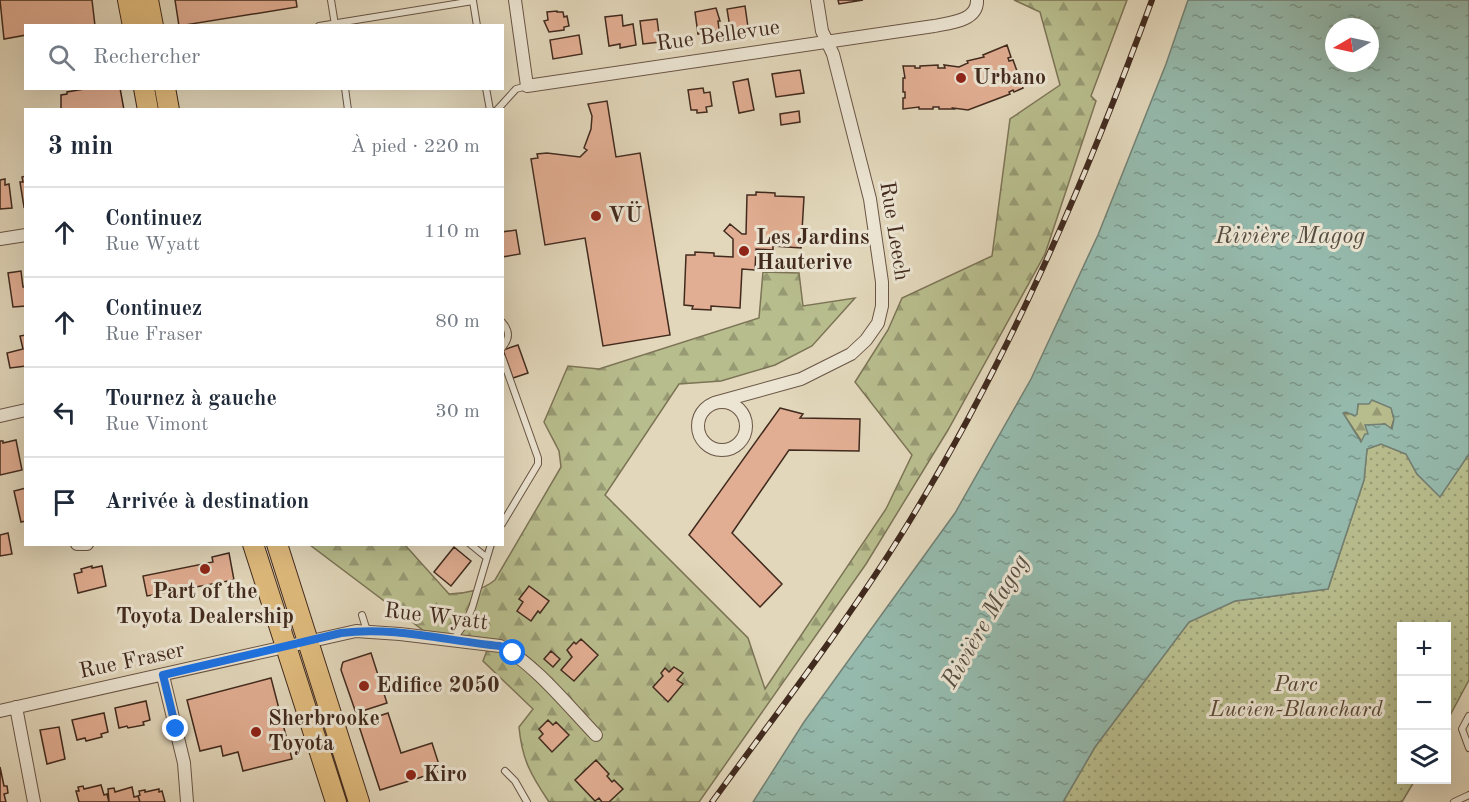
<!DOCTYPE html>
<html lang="fr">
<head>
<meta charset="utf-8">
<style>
	body { margin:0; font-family:"Old Standard TT",serif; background:#f6f6f7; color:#1f2937 }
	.controls { position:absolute; right:18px; bottom:18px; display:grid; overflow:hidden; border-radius:0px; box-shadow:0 6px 24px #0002 }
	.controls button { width:54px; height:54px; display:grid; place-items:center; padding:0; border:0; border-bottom:2px solid #e0e1e3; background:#fff; color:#1f2937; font:30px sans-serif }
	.compass { position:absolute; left:1325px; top:18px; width:54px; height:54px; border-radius:50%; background:#fff; box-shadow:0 6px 24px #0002; rotate:261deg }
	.stop { position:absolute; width:18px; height:18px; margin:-14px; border:4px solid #1a73e8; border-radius:50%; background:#fff }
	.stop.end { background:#1a73e8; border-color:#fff; box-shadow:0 2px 6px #0008 }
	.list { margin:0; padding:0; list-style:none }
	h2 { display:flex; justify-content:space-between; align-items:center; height:78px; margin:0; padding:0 24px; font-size:26px }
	h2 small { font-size:20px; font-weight:400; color:#747a83 }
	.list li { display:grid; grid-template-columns:39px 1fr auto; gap:18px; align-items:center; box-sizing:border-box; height:90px; padding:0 24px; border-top:2px solid #e0e1e3 }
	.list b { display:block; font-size:22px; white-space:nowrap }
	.list p { margin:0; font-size:20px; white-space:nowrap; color:#747a83 }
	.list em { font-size:20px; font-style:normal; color:#747a83 }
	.icon { flex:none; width:33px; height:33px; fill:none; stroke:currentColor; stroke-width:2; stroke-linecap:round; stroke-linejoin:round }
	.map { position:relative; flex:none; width:1469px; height:802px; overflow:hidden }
	.search { position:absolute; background:#fff; box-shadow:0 6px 24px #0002; left:24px; top:24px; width:480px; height:66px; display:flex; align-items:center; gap:15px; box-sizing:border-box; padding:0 21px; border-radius:0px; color:#747a83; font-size:22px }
	.panel { position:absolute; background:#fff; box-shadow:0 6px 24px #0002; left:24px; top:108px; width:480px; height:438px; border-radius:0px }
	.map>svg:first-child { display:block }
</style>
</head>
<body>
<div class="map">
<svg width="1469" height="802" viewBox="0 0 1469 802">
	<defs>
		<pattern id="forest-firs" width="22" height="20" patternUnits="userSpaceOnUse" patternTransform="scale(1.5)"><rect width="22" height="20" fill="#b8bd8d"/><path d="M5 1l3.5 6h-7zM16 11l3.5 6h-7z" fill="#979a73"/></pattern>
		<pattern id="park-dots" width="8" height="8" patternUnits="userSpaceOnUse" patternTransform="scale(1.5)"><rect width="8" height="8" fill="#b8bd8d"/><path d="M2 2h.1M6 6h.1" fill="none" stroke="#979a73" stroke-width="1.8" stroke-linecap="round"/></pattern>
		<pattern id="water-ripples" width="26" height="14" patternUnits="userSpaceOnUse" patternTransform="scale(1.5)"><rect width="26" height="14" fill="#95baad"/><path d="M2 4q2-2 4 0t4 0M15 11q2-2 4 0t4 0" fill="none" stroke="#7b978c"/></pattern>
	</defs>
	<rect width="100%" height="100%" fill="#e2d7bb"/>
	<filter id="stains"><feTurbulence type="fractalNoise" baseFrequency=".00333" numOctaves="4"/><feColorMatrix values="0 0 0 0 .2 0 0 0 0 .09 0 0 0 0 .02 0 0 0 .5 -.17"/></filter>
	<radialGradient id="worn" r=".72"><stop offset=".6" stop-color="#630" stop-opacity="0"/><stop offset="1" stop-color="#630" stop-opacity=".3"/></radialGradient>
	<path fill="url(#forest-firs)" stroke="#7c7456" stroke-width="1.5" d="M1014 0H1127L1091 96 1096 101 1045 254 948 430 866 564 699 802H549C531 775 522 760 519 727L533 709 483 661 489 645 432 637 310 545H405L449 594C464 594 483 590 495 580L561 467 559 451 544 422 568 366 599 369 759 318 763 272 799 273 803 306 855 298 812 346 775 365 721 381 679 384 605 495 748 638 765 689 886 509 912 455 855 382 888 330 902 298 992 256 1010 119 1060 85 1040 12Z
		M1372 400 1391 407 1394 419 1391 429 1385 424H1383L1368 435 1362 442 1343 413 1357 414 1358 404Z"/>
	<path fill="url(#park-dots)" stroke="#7c7456" stroke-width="1.5" d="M1381 444 1406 454 1417 474 1440 496 1469 454V680L1447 721 1446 626H1402V780H1415L1402 802H1063L1095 747 1189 622 1235 601 1328 589 1364 480 1367 449Z"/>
	<path fill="url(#water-ripples)" stroke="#738074" stroke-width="1.5" fill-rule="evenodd" d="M1188 0H1469V454L1440 497 1417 474 1406 454 1381 444 1367 449 1364 480 1328 589 1235 601 1189 622 1095 747 1063 802H753L804 722 955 513 1031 379 1098 235 1166 64ZM1334 27H1370V63H1334ZM1372 400 1391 408 1394 419 1392 429 1385 424 1365 425 1368 434H1365L1361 442 1343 413 1346 412 1355 416 1357 414 1358 404H1369Z"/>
	<path fill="#e2ae93" stroke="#412a1e" stroke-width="1.5" d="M0 0H92L95 26H26V35L4 39Z
		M175 0H296L297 7 179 26Z
		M838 0H863L839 4Z
		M745 6 748 27 739 28 740 33 731 34 727 9Z
		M716 8 720 21H718L719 30 698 34 695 12Z
		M557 11V12H563L564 17 567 16 569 26 564 27V30L549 32 544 21 548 20 547 12Z
		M622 15 623 26 633 24 636 45 620 48V44L609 46 605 17Z
		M657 19 660 42 643 44 640 21Z
		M579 35 582 54 553 59 550 40Z
		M1007 45 1011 57 1008 58 1009 61 1013 60 1017 71 1014 72 1017 78 1019 77 1023 88 1014 92 1013 90 1009 92 1010 94 968 110 953 108 954 109H939V107H933V109H919V107L903 109V98H905V92H903V78H905L903 66H915V68H920V66L938 65V68H945L944 65 959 67 968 63 967 61 984 57 983 55Z
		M800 70 804 93 776 97 772 74Z
		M748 79 754 110 739 113 733 82Z
		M90 88H120L124 110H61V95L67 94V92Z
		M703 88 704 93 710 92 712 106 706 107 707 112 697 113V110H691L688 90Z
		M607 101 616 157 640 153 670 335 603 346 585 238 545 245 531 159 538 158 537 154 547 153 580 157 587 150 584 148 591 129 592 116 588 104Z
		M799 111 800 122 781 125 780 114Z
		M26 176V206L24 207 20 182H23L22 177Z
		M5 179V185L9 184 12 208 0 209V180Z
		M756 192 775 193V196L804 197 801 248 773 246V250L756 249 755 270 742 269 740 308 711 306V310L692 309 693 306 684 305 686 255H695V252L714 253V256L733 257V239L724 231 730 224 742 234H746L747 195H756Z
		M516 230 520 254 502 257V232Z
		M21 271 23 287H26V306L13 307 8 273Z
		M26 335V366L10 368 7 353 23 349 20 336Z
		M518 345 528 373 513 378 503 350Z
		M780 408 803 414 800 418 860 419 859 451 789 450 732 533 782 584 760 607 689 535Z
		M16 440 22 470 0 475V441H3V443Z
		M26 488V521L21 522 14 491Z
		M8 533 12 554 0 556V535Z
		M454 547 471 561 451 586 434 572Z
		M229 553 234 580 147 596 143 576 213 562 212 557Z
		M92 566V568L102 566 106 586 78 593 74 574 82 572 81 569Z
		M529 586 549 601 540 613 538 611 531 621 517 611 523 602 519 599Z
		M581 639 598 655 574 681 561 670 572 657 567 650 574 642 576 644Z
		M551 651 560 659 553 667 544 659Z
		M371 653 387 703 356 713 341 670 342 665 343 662Z
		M674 667 683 673 677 680 683 684 668 702 653 687 663 676 661 673 665 668 669 672Z
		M271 678 292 759 243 771 238 752 223 756 221 746 200 751 187 700Z
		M146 701 150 720 143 722 144 725 128 728 127 726 119 728 115 708Z
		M104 713 108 732 101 734 102 737 86 741 85 738 77 740 72 720Z
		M388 713 401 753 432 743 441 771 380 790 358 723Z
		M548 720 553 725 556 722 569 735 552 752 539 738 543 734 539 729Z
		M59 727 65 759 47 764 40 730Z
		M596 760 609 774 607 776 612 782 614 780 623 789 609 802H602L599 798 595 801 575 780Z
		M0 767 4 786H7L8 793 4 794 6 802H0Z
		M101 785 104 795 107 794 109 802H79L76 791H79L78 787 83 786 84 789Z
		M132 787 134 797 138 796 140 802H109L108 789 114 788 115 792Z
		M159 789V792L162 791 165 802H140L138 796 140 795 139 791 145 790V792Z"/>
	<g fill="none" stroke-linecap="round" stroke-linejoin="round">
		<defs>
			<path id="service" d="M331 0 335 25
				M319 26 473 1 477 26
				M345 88 348 110
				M486 88 490 110
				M497 110 516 89 527 86
				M502 322C510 331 510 338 502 348
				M502 357 538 458V464L502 524
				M470 544 486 557
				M362 615 367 631
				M453 640 466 622 472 608 491 544
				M1469 716 1462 729 1469 748
				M505 771 515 781 527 802
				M1454 802 1469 795"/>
			<path id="minor" d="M515 0 527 86 934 26C949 23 978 21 977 0
				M0 239 26 235
				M698 426a24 24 0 1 1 48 0a24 24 0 1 1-48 0Z
				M714 403 801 379 851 354 866 340 878 323 882 306V282L870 199 833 54 822 31 817 0
				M0 416 26 410
				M77 544H87
				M163 676 184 763 187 802
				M16 707 34 802
				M0 711 356 631 400 634 500 646C532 661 570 708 596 735"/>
			<path id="primary" d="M128 0 133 26
				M148 0 153 26
				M144 88 148 110
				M165 88 169 110
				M253 544 336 802
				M277 544 359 802"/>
		</defs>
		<use href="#service" stroke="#695545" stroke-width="8"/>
		<use href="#minor" stroke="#695545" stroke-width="14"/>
		<use href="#primary" stroke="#412a1e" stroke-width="22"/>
		<use href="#service" stroke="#ece5d3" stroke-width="6"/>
		<use href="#minor" stroke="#ece5d3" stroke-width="12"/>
		<use href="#primary" stroke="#e1bc7e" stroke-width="20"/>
		<defs>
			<path id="rail" d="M712 802C779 710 849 620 909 522 1009 358 1086 180 1152 0"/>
		</defs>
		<use href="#rail" stroke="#412a1e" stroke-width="6"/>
		<use href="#rail" stroke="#ece5d3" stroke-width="4" stroke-dasharray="11" stroke-linecap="butt"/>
	</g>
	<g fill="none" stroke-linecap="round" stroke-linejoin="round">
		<path stroke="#1a73e8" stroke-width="8" d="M176 729 163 675 341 633C393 626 447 641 500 646L513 653"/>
	</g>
	<g fill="#8f2418" stroke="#ece5d3" stroke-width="2">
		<circle cx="961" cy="78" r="6"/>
		<circle cx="596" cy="216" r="6"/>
		<circle cx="744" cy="251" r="6"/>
		<circle cx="205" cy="569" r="6"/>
		<circle cx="364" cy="686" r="6"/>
		<circle cx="256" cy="732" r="6"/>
		<circle cx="411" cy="775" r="6"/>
	</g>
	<g text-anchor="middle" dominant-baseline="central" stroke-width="6" stroke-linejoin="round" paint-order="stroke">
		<g font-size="22" fill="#412a1e" stroke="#ece5d3">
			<text transform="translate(718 36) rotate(-8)">Rue Bellevue</text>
			<text transform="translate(894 231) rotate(81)">Rue Leech</text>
			<text transform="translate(436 617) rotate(7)">Rue Wyatt</text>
			<text transform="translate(132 661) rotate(-12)">Rue Fraser</text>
		</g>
		<g font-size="22" font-weight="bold" fill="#412a1e" stroke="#ece5d3" text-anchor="start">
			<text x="973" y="78">Urbano</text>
			<text x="608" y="216">VÜ</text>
			<text x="756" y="238">Les Jardins<tspan x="756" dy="25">Hauterive</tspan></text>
			<text x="205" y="592" text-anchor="middle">Part of the<tspan x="205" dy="25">Toyota Dealership</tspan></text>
			<text x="376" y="686">Edifice 2050</text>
			<text x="268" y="719">Sherbrooke<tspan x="268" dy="25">Toyota</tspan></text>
			<text x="423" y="775">Kiro</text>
		</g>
		<g font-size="22" font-style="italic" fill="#594734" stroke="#ece5d3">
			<text x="1296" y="685">Parc<tspan x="1296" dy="25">Lucien-Blanchard</tspan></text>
		</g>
		<g font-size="24" font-style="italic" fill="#564e42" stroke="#ece5d3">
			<text x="1290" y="237">Rivière Magog</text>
			<text transform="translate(986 622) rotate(-60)">Rivière Magog</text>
		</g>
	</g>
	<rect width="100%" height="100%" filter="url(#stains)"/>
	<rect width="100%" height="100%" fill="url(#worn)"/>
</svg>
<div class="controls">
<button>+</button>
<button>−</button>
<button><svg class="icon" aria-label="layers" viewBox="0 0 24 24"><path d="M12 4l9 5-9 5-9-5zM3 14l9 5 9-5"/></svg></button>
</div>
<svg class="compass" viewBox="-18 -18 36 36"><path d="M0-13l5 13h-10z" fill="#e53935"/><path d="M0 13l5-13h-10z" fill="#747a83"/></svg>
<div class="stop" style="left:513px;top:653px"></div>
<div class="stop end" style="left:176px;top:729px"></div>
<div class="search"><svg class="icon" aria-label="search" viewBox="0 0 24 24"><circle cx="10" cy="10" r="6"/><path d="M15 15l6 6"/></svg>Rechercher</div>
<section class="panel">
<h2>3 min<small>À pied · 220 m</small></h2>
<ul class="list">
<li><svg class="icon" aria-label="ahead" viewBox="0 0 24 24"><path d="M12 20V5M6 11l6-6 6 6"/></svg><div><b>Continuez</b><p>Rue Wyatt</p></div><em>110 m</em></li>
<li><svg class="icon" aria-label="ahead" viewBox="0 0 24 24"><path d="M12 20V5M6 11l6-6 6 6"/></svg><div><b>Continuez</b><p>Rue Fraser</p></div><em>80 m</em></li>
<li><svg class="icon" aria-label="left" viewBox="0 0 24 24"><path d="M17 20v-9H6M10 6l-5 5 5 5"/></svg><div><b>Tournez à gauche</b><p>Rue Vimont</p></div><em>30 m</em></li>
<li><svg class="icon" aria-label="arrive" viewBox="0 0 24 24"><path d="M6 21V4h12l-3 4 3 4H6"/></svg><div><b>Arrivée à destination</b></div></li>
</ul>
</section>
</div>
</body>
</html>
